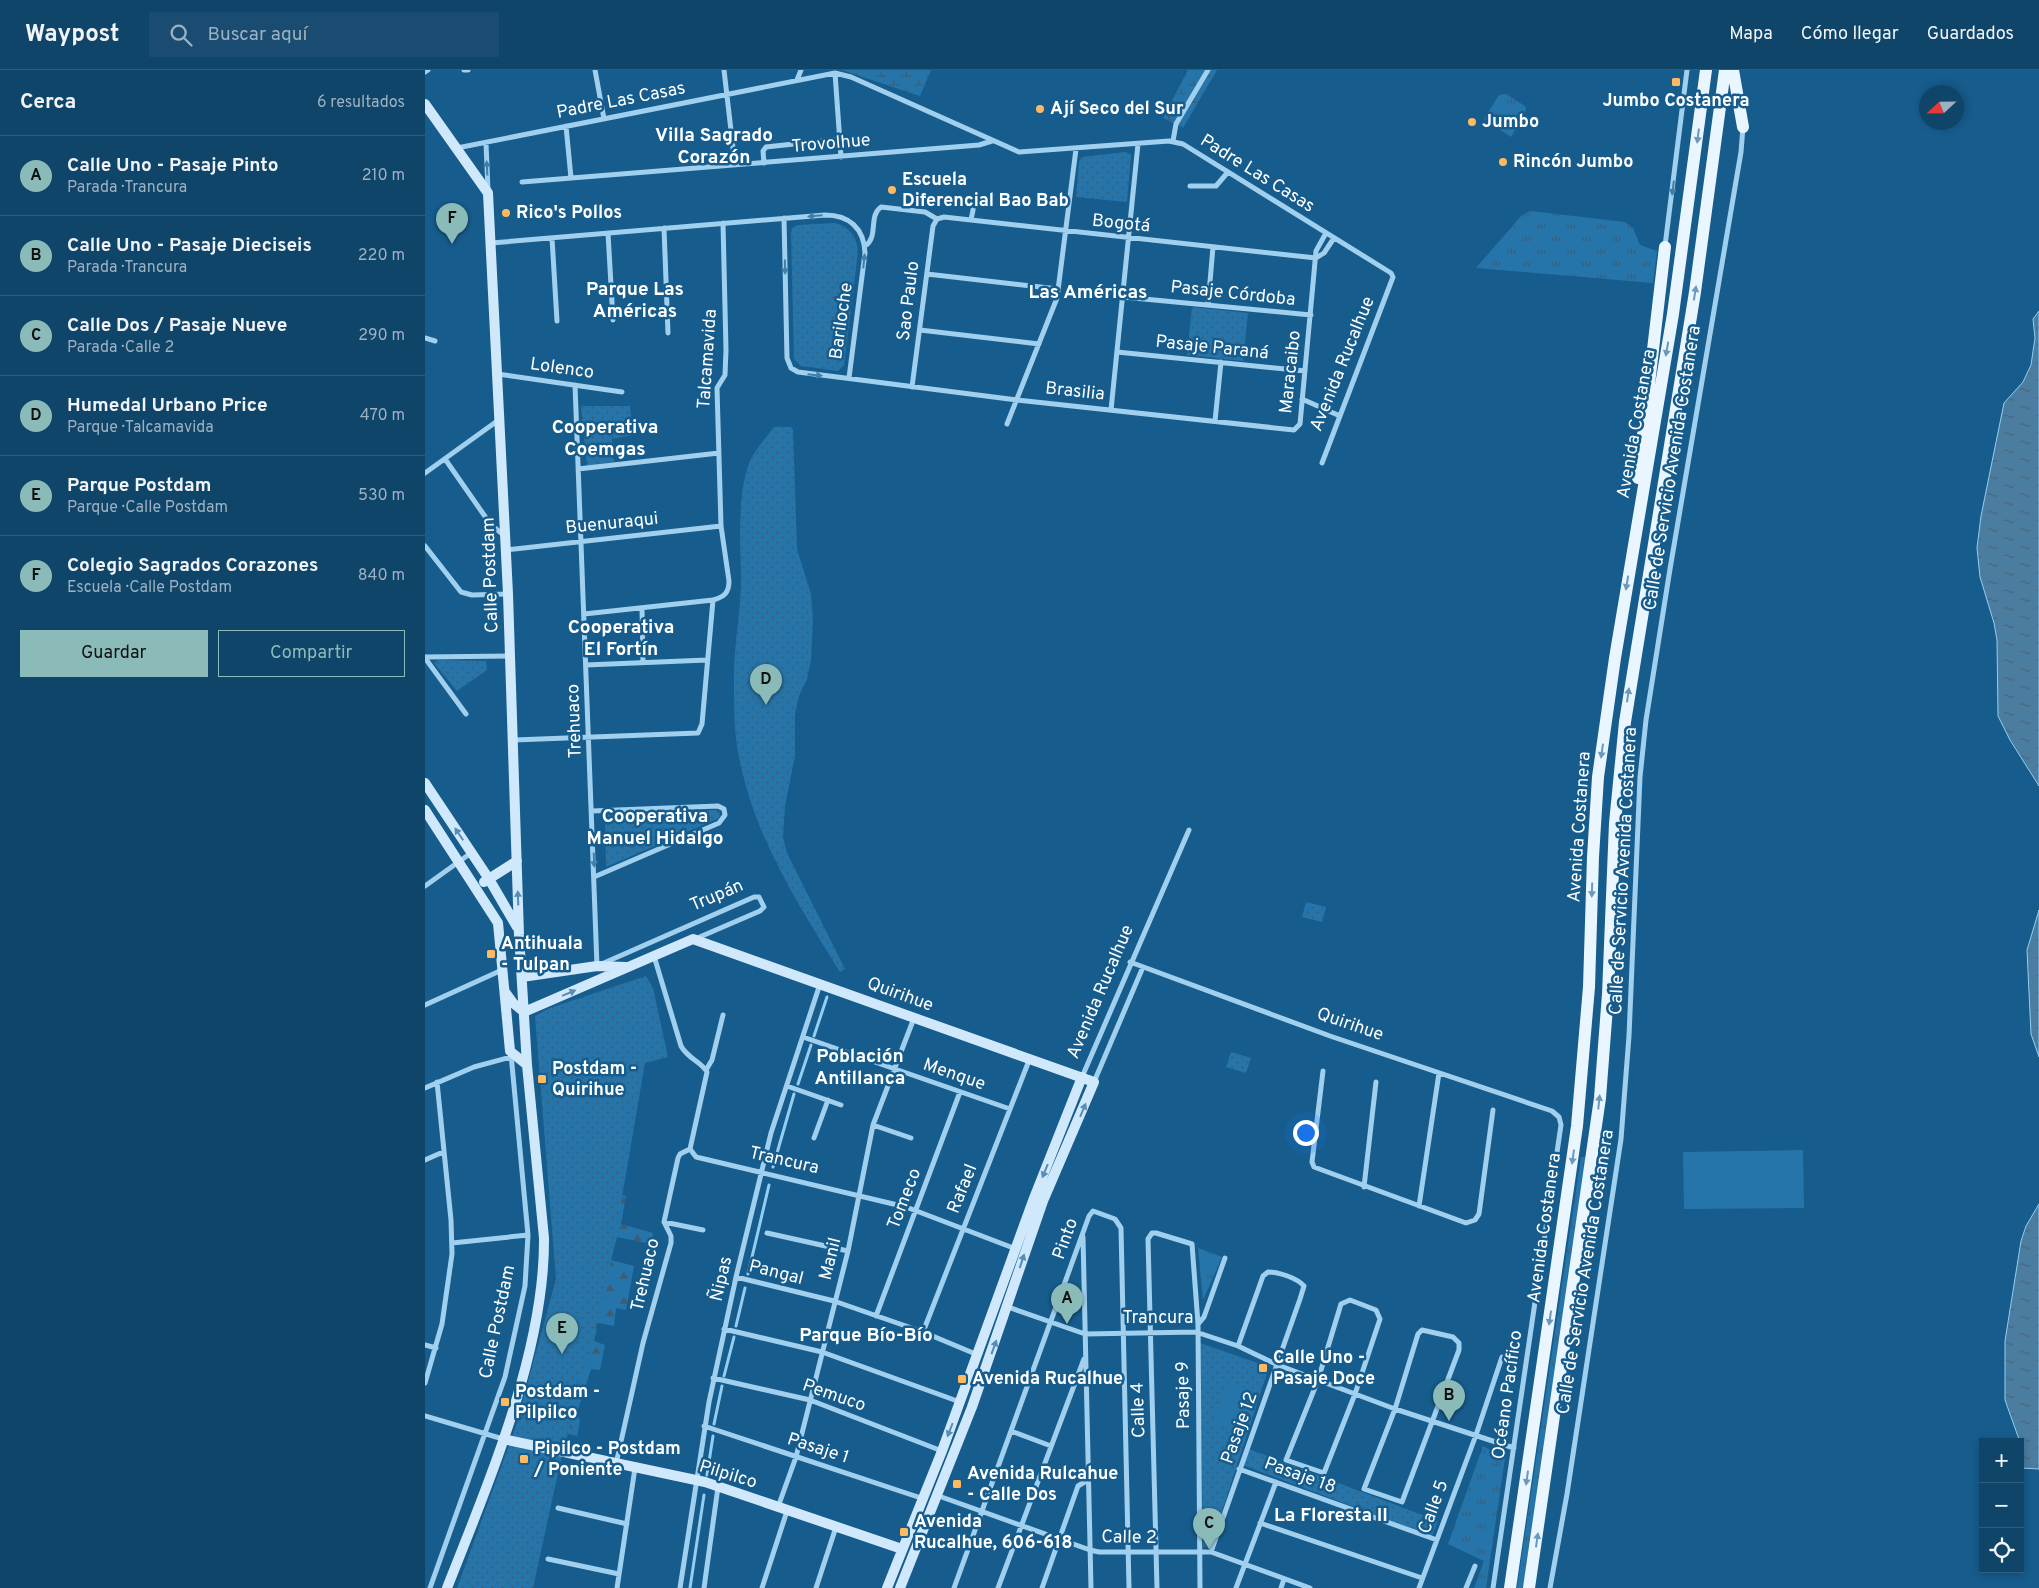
<!DOCTYPE html>
<html lang="es">
<head>
<meta charset="utf-8">
<style>
	body { margin:0; font-family:Overpass,sans-serif; background:#194c70; color:#f1f3f6 }
	.controls { position:absolute; right:15px; bottom:15px; display:grid; overflow:hidden; border-radius:0px; box-shadow:0 2px 8px #0003 }
	.controls button { width:45px; height:45px; display:grid; place-items:center; padding:0; border:0; border-bottom:1px solid #305d7e; background:#10456a; color:#f1f3f6; font:25px sans-serif }
	.compass { position:absolute; left:1494px; top:15px; width:45px; height:45px; border-radius:50%; background:#10456a; box-shadow:0 2px 8px #0003; rotate:248deg }
	.you { position:absolute; left:880px; top:1062px; width:18px; height:18px; margin:-12px; border:4px solid #fff; border-radius:50%; background:#1a73e8; box-shadow:0 0 0 8px #1a73e833 }
	.badge { display:grid; place-items:center; width:32px; height:32px; border-radius:50%; background:#8bbbb9; color:#111; font-size:16px; font-weight:700 }
	.pin { position:absolute; translate:-50% -41px; filter:drop-shadow(0 1px 2px #0008) }
	.pin::after { content:''; position:absolute; top:26px; width:18px; height:15px; background:inherit; clip-path:polygon(0 0,100% 0,50% 100%) }
	.list { margin:0; padding:0; list-style:none }
	h2 { display:flex; justify-content:space-between; align-items:center; height:65px; margin:0; padding:0 20px; font-size:21px }
	h2 small { font-size:16px; font-weight:400; color:#9cb1c1 }
	.list li { display:grid; grid-template-columns:32px 1fr auto; gap:15px; align-items:center; box-sizing:border-box; height:80px; padding:0 20px; border-top:1px solid #305d7e }
	.list b { display:block; font-size:19px; white-space:nowrap }
	.list p { margin:0; font-size:16px; white-space:nowrap; color:#9cb1c1 }
	.list em { font-size:16px; font-style:normal; color:#9cb1c1 }
	.actions { display:flex; gap:10px; padding:15px 20px }
	.actions a { flex:1; padding:11px 0; border:1px solid #8bbbb9; border-radius:0px; text-align:center; font-size:18px; color:#8bbbb9 }
	.actions .main { background:#8bbbb9; color:#111 }
	.icon { flex:none; width:28px; height:28px; fill:none; stroke:currentColor; stroke-width:2; stroke-linecap:round; stroke-linejoin:round }
	.map { position:relative; flex:none; width:1614px; height:1518px; overflow:hidden }
	header { display:flex; align-items:center; gap:30px; box-sizing:border-box; height:70px; padding:0 25px; background:#10456a; border-bottom:1px solid #305d7e }
	header strong { font-size:24px }
	nav { display:flex; gap:28px; margin-inline-start:auto; font-size:18px }
	.search { width:350px; height:45px; background:#194c70; display:flex; align-items:center; gap:12px; box-sizing:border-box; padding:0 18px; border-radius:0px; color:#9cb1c1; font-size:19px }
	main { display:flex }
	aside { flex:1; background:#10456a }
	.map>svg:first-child { display:block }
</style>
</head>
<body>
<header>
<strong>Waypost</strong>
<div class="search"><svg class="icon" aria-label="search" viewBox="0 0 24 24"><circle cx="10" cy="10" r="6"/><path d="M15 15l6 6"/></svg>Buscar aquí</div>
<nav><a>Mapa</a><a>Cómo llegar</a><a>Guardados</a></nav>
</header>
<main>
<aside>
<h2>Cerca<small>6 resultados</small></h2>
<ul class="list">
<li><span class="badge">A</span><div><b>Calle Uno - Pasaje Pinto</b><p>Parada · Trancura</p></div><em>210 m</em></li>
<li><span class="badge">B</span><div><b>Calle Uno - Pasaje Dieciseis</b><p>Parada · Trancura</p></div><em>220 m</em></li>
<li><span class="badge">C</span><div><b>Calle Dos / Pasaje Nueve</b><p>Parada · Calle 2</p></div><em>290 m</em></li>
<li><span class="badge">D</span><div><b>Humedal Urbano Price</b><p>Parque · Talcamavida</p></div><em>470 m</em></li>
<li><span class="badge">E</span><div><b>Parque Postdam</b><p>Parque · Calle Postdam</p></div><em>530 m</em></li>
<li><span class="badge">F</span><div><b>Colegio Sagrados Corazones</b><p>Escuela · Calle Postdam</p></div><em>840 m</em></li>
</ul>
<div class="actions"><a class="main">Guardar</a><a>Compartir</a></div>
</aside>
<div class="map">
<svg width="1614" height="1518" viewBox="0 0 1614 1518">
	<defs>
		<pattern id="grass-tufts" width="24" height="20" patternUnits="userSpaceOnUse" patternTransform="scale(1.25)"><rect width="24" height="20" fill="#2675aa"/><path d="M3 7l-1-3M5 7V3M7 7l1-3M15 17l-1-3M17 17v-4M19 17l1-3" fill="none" stroke="#3b5e76"/></pattern>
		<pattern id="forest-firs" width="22" height="20" patternUnits="userSpaceOnUse" patternTransform="scale(1.25)"><rect width="22" height="20" fill="#2675aa"/><path d="M5 1l3.5 6h-7zM16 11l3.5 6h-7z" fill="#3b5e76"/></pattern>
		<pattern id="wetland-marsh" width="20" height="14" patternUnits="userSpaceOnUse" patternTransform="scale(1.25)"><rect width="20" height="14" fill="#2675aa"/><path d="M1 5h8M5 5V1M11 12h8M15 12V8" fill="none" stroke="#3b5e76"/></pattern>
		<pattern id="park-dots" width="8" height="8" patternUnits="userSpaceOnUse" patternTransform="scale(1.25)"><rect width="8" height="8" fill="#2675aa"/><path d="M2 2h.1M6 6h.1" fill="none" stroke="#3b5e76" stroke-width="1.8" stroke-linecap="round"/></pattern>
		<pattern id="water-ripples" width="26" height="14" patternUnits="userSpaceOnUse" patternTransform="scale(1.25)"><rect width="26" height="14" fill="#4b7da1"/><path d="M2 4q2-2 4 0t4 0M15 11q2-2 4 0t4 0" fill="none" stroke="#4c6476"/></pattern>
	</defs>
	<rect width="100%" height="100%" fill="#165c8d"/>
	<path fill="url(#grass-tufts)" d="M1081 24 1100 36 1101 40 1086 67 1059 49 1074 25Z
		M1105 141 1200 152 1208 158 1215 175 1232 181 1228 213 1051 198 1097 145Z
		M1156 1087H1162L1099 1518H1092Z
		M773 1178 797 1187 778 1230Z
		M1058 1376 1080 1388 1061 1518H1049L1059 1491 1023 1474Z"/>
	<path fill="url(#forest-firs)" d="M189 1123 201 1126 196 1154 228 1163 226 1174 192 1167 186 1190 209 1196 201 1240 191 1238 189 1256 173 1253 169 1271 180 1275 175 1300 166 1299 152 1343 155 1351 152 1366 96 1352Z"/>
	<path fill="url(#wetland-marsh)" d="M417 0H506L495 26Z
		M763 0H792L758 58 738 48Z"/>
	<path fill="url(#park-dots)" d="M701 82 706 85 702 132 651 127 654 92 657 87Z
		M410 153C425 157 432 167 433 182L419 295 413 301 376 296 369 289 366 163 367 158 373 155Z
		M767 237 823 243 818 291 762 285Z
		M156 336H205L208 365 187 369 189 392 162 396Z
		M349 357H366L368 360 372 479 386 524 388 550 386 590 382 609 374 626 370 644V686L360 736 358 767 362 783 420 899 415 902C374 836 331 769 315 692 309 667 309 638 309 613 308 580 315 548 316 515 316 478 311 425 325 391 331 378 341 368 349 357Z
		M13 590 61 591 62 600 32 621 9 593Z
		M291 740 295 743 294 748 181 797 180 745Z
		M881 832 901 837 897 852 877 847Z
		M221 906 228 918 243 987 220 993 184 1203 135 1394 108 1518H32L90 1359 131 1209 110 946 125 938Z
		M806 982 826 988 821 1003 801 997Z
		M775 1273 844 1297 785 1478 778 1477Z
		M824 1379 1013 1451 1007 1466 818 1395Z"/>
	<path fill="#2675aa" d="M1378 1080 1379 1138 1259 1139 1258 1082Z
		M801 1312 825 1320 812 1361 789 1353Z"/>
	<path fill="url(#water-ripples)" stroke="#93cef2" d="M1614 241V716L1585 670 1573 646 1572 570 1569 553 1555 507 1552 478 1556 446 1579 333 1598 312 1606 295 1610 268 1608 249Z
		M1614 840V987L1606 964 1602 880Z
		M1614 1134V1399L1595 1398V1372L1580 1330V1271L1596 1171 1601 1156Z"/>
	<g fill="none" stroke-linecap="round" stroke-linejoin="round">
		<path stroke="#93cef2" stroke-width="3" d="M389 966 402 927
			M373 1014 386 975
			M348 1097 369 1024
			M323 1204 344 1115
			M311 1256 320 1218
			M299 1306 309 1267
			M289 1354 297 1316
			M282 1405 288 1366
			M265 1518 279 1425"/>
		<path stroke="#a1d0ef" stroke-width="5" d="M39 0H43
			M170 0 179 49
			M299 0 310 95
			M0 2 3 0
			M410 3 416 87
			M372 10 376 0
			M141 56 146 108
			M748 71 751 54 783 0
			M61 73 63 120
			M32 78 410 3 426 7 594 82 744 71 758 74 966 203 968 207 897 393
			M339 93 338 81 341 77 415 69
			M97 112 554 75 567 71
			M765 116H791L803 102
			M359 148 362 288 366 298 373 302 592 330 869 360 875 354 891 181 901 163
			M512 149 519 147 891 188
			M546 150 550 130
			M239 158 243 263
			M183 163 188 250
			M127 168 132 251
			M66 173 400 145C424 145 439 158 440 183L424 308
			M440 176C454 167 443 146 456 137L500 142 512 149
			M1240 176 1262 0
			M891 188 899 183 909 168
			M502 204 633 219
			M698 227 886 245
			M783 235 788 177
			M495 260 614 274
			M0 268 10 271
			M692 282 880 301
			M73 304 197 322
			M150 315 172 896 329 827H334L339 837 335 841 270 869
			M487 317 508 156 512 149
			M877 329 915 346
			M686 340 713 74
			M790 351 796 292
			M582 354 632 228 651 79
			M20 389 66 455 80 466
			M153 399 294 383
			M0 403 75 349
			M0 476 36 522 47 525 83 524
			M81 480 296 456
			M217 538 218 593
			M159 544 288 530C299 527 304 523 304 511L296 456 292 318 300 305 301 280 298 153
			M0 587 85 586
			M0 588 41 644
			M161 595 282 590
			M89 670 273 663 277 654 288 530
			M167 741 293 736 299 739 300 745 294 753 169 807
			M0 816 46 783
			M229 886 256 976C263 989 277 992 282 1002L265 1079
			M705 892 905 966 1127 1041 1134 1047 1136 1055 1068 1518
			M0 935 77 900
			M378 967 585 1039
			M281 1000 287 990 298 945
			M898 1001 887 1092 889 1097 1041 1153 1050 1150 1054 1144 1068 1040
			M657 1007 764 760
			M669 1012 718 897
			M362 1016 416 1035
			M0 1018 49 997 86 987
			M448 1055 486 1068
			M389 1068 403 1030
			M265 1079 271 1087 481 1137 591 1179
			M0 1090 18 1082
			M939 1117 951 1012
			M994 1136 1014 1003
			M239 1152 278 1160
			M342 1163 423 1181
			M658 1167 666 1518
			M27 1173 103 1165
			M311 1207 409 1231 498 1262 553 1285
			M925 1230 951 1240 955 1249 930 1324 899 1403 861 1390 893 1310 916 1234Z
			M583 1237 660 1264 771 1262 813 1276 853 1295 970 1339 1089 1378
			M451 1246 535 1022
			M773 1254 779 1247 800 1188
			M299 1259 397 1282 535 1332
			M997 1260 1028 1267 1034 1273V1280L977 1432 939 1419 970 1339 993 1264Z
			M498 1262 605 988
			M0 1275 11 1278
			M288 1308 385 1330 517 1381
			M0 1313 17 1254 27 1184 26 1150 12 1012
			M0 1346 78 1369
			M279 1356 499 1429
			M586 1361 626 1376
			M191 1394 218 1273 246 1173V1166L239 1152 253 1088 255 1084 265 1079
			M814 1399 1012 1470
			M511 1425 665 1480 674 1482H786L885 1518
			M353 1437 371 1387 423 1181 448 1055 489 948
			M133 1438 202 1454
			M835 1453 997 1508
			M786 1482 875 1229 879 1216C872 1208 854 1202 843 1202L838 1206 813 1276
			M123 1489 194 1504
			M5 1518 80 1307 100 1216 103 1165 86 984
			M192 1518 210 1398
			M255 1518 284 1332 311 1207 346 1063 395 914
			M279 1518 293 1417
			M337 1518 362 1441
			M391 1518 411 1457
			M529 1518 664 1146 668 1141 690 1149 696 1158 704 1518
			M573 1518 659 1289
			M617 1518 653 1416 663 1410
			M732 1518 723 1169 727 1163H731L767 1174 773 1254 775 1518
			M811 1518 851 1412
			M856 1518 859 1509
			M994 1518 1051 1365 1077 1287
			M1041 1518 1050 1496
			M1125 1518 1142 1424 1196 1069 1204 966 1215 707 1221 650 1245 499 1316 82 1318 57"/>
		<path stroke="#cfe8fb" stroke-width="10" d="M0 34 63 123 83 524 94 865 102 995 119 1168C120 1281 63 1414 22 1518
			M0 713 64 809 92 857
			M0 740 73 853 85 981 102 995
			M59 812 92 791
			M97 907 172 896 201 897
			M80 922 88 933 99 942 268 869 669 1012 618 1131 547 1337 475 1518
			M78 1369 280 1412 477 1479
			M462 1518 517 1381 609 1128 657 1007"/>
		<path stroke="#e9f5ff" stroke-width="12" d="M1308 0 1318 57
			M1213 408 1240 177
			M1085 1518 1152 1056 1164 917 1168 787 1173 707 1190 588 1248 244 1281 0
			M1104 1518 1175 1028 1183 924 1190 753 1200 652 1270 222 1300 0"/>
	</g>
	<defs><path id="oneway-solid" d="M-6-.8H1V-3.2L6.5 0L1 3.2V.8H-6Z" transform="scale(1.25)"/></defs>
	<g fill="#6a99bb">
		<use href="#oneway-solid" transform="translate(1273 66) rotate(97)"/>
		<use href="#oneway-solid" transform="translate(1270 223) rotate(-81)"/>
		<use href="#oneway-solid" transform="translate(1242 279) rotate(100)"/>
		<use href="#oneway-solid" transform="translate(1202 513) rotate(99)"/>
		<use href="#oneway-solid" transform="translate(1203 625) rotate(-82)"/>
		<use href="#oneway-solid" transform="translate(1177 681) rotate(98)"/>
		<use href="#oneway-solid" transform="translate(1167 820) rotate(92)"/>
		<use href="#oneway-solid" transform="translate(1174 1032) rotate(-84)"/>
		<use href="#oneway-solid" transform="translate(1148 1087) rotate(98)"/>
		<use href="#oneway-solid" transform="translate(1125 1248) rotate(98)"/>
		<use href="#oneway-solid" transform="translate(1102 1408) rotate(98)"/>
		<use href="#oneway-solid" transform="translate(1112 1470) rotate(-82)"/>
	</g>
	<g fill="#407faa">
		<use href="#oneway-solid" transform="translate(62 98) rotate(-93)"/>
		<use href="#oneway-solid" transform="translate(1248 118) rotate(97)"/>
		<use href="#oneway-solid" transform="translate(390 146) rotate(175)"/>
		<use href="#oneway-solid" transform="translate(439 191) rotate(-84)"/>
		<use href="#oneway-solid" transform="translate(360 197) rotate(89)"/>
		<use href="#oneway-solid" transform="translate(390 305) rotate(6)"/>
		<use href="#oneway-solid" transform="translate(169 790) rotate(88)"/>
	</g>
	<g fill="#578db4">
		<use href="#oneway-solid" transform="translate(34 764) rotate(-124)"/>
		<use href="#oneway-solid" transform="translate(93 828) rotate(-92)"/>
		<use href="#oneway-solid" transform="translate(144 923) rotate(-23)"/>
		<use href="#oneway-solid" transform="translate(658 1040) rotate(-67)"/>
		<use href="#oneway-solid" transform="translate(620 1101) rotate(112)"/>
		<use href="#oneway-solid" transform="translate(597 1191) rotate(-72)"/>
		<use href="#oneway-solid" transform="translate(569 1277) rotate(-70)"/>
		<use href="#oneway-solid" transform="translate(525 1360) rotate(111)"/>
	</g>
	<g fill="#ffb95f" stroke="#165c8d" stroke-width="2">
		<rect x="1246" y="7" width="10" height="10" rx="2.5"/>
		<circle cx="615" cy="39" r="5"/>
		<circle cx="1047" cy="52" r="5"/>
		<circle cx="1078" cy="92" r="5"/>
		<circle cx="467" cy="120" r="5"/>
		<circle cx="81" cy="143" r="5"/>
		<rect x="61" y="879" width="10" height="10" rx="2.5"/>
		<rect x="112" y="1004" width="10" height="10" rx="2.5"/>
		<rect x="833" y="1293" width="10" height="10" rx="2.5"/>
		<rect x="532" y="1304" width="10" height="10" rx="2.5"/>
		<rect x="75" y="1327" width="10" height="10" rx="2.5"/>
		<rect x="94" y="1384" width="10" height="10" rx="2.5"/>
		<rect x="527" y="1409" width="10" height="10" rx="2.5"/>
		<rect x="474" y="1457" width="10" height="10" rx="2.5"/>
	</g>
	<g text-anchor="middle" dominant-baseline="central" stroke-width="5" stroke-linejoin="round" paint-order="stroke">
		<g font-size="18" fill="#fff" stroke="#165c8d">
			<text transform="translate(196 31) rotate(-11)">Padre Las Casas</text>
			<text transform="translate(406 74) rotate(-5)">Trovolhue</text>
			<text transform="translate(832 104) rotate(32)">Padre Las Casas</text>
			<text transform="translate(696 154) rotate(6)">Bogotá</text>
			<text transform="translate(808 224) rotate(6)">Pasaje Córdoba</text>
			<text transform="translate(484 231) rotate(-83)">Sao Paulo</text>
			<text transform="translate(417 251) rotate(-82)">Bariloche</text>
			<text transform="translate(787 278) rotate(6)">Pasaje Paraná</text>
			<text transform="translate(283 289) rotate(-86)">Talcamavida</text>
			<text transform="translate(918 294) rotate(-68)">Avenida Rucalhue</text>
			<text transform="translate(137 299) rotate(8)">Lolenco</text>
			<text transform="translate(866 302) rotate(-84)">Maracaibo</text>
			<text transform="translate(650 322) rotate(6)">Brasilia</text>
			<text transform="translate(1212 354) rotate(-80)">Avenida Costanera</text>
			<text transform="translate(1248 398) rotate(-81)">Calle de Servicio Avenida Costanera</text>
			<text transform="translate(187 454) rotate(-6)">Buenuraqui</text>
			<text transform="translate(66 505) rotate(-92)">Calle Postdam</text>
			<text transform="translate(150 651) rotate(-92)">Trehuaco</text>
			<text transform="translate(1155 757) rotate(-86)">Avenida Costanera</text>
			<text transform="translate(1199 801) rotate(-87)">Calle de Servicio Avenida Costanera</text>
			<text transform="translate(292 826) rotate(-23)">Trupán</text>
			<text transform="translate(676 922) rotate(-67)">Avenida Rucalhue</text>
			<text transform="translate(475 925) rotate(20)">Quirihue</text>
			<text transform="translate(925 955) rotate(19)">Quirihue</text>
			<text transform="translate(529 1005) rotate(19)">Menque</text>
			<text transform="translate(359 1091) rotate(13)">Trancura</text>
			<text transform="translate(538 1119) rotate(-68)">Rafael</text>
			<text transform="translate(480 1129) rotate(-69)">Tomeco</text>
			<text transform="translate(1120 1158) rotate(-82)">Avenida Costanera</text>
			<text transform="translate(641 1169) rotate(-70)">Pinto</text>
			<text transform="translate(406 1189) rotate(-76)">Manil</text>
			<text transform="translate(1161 1202) rotate(-81)">Calle de Servicio Avenida Costanera</text>
			<text transform="translate(351 1203) rotate(14)">Pangal</text>
			<text transform="translate(221 1205) rotate(-77)">Trehuaco</text>
			<text transform="translate(297 1209) rotate(-77)">Ñipas</text>
			<text x="733" y="1248">Trancura</text>
			<text transform="translate(73 1252) rotate(-78)">Calle Postdam</text>
			<text transform="translate(759 1325) rotate(-91)">Pasaje 9</text>
			<text transform="translate(1083 1325) rotate(-82)">Océano Pacífico</text>
			<text transform="translate(409 1326) rotate(19)">Pemuco</text>
			<text transform="translate(714 1340) rotate(-92)">Calle 4</text>
			<text transform="translate(815 1358) rotate(-70)">Pasaje 12</text>
			<text transform="translate(393 1379) rotate(18)">Pasaje 1</text>
			<text transform="translate(303 1405) rotate(17)">Pilpilco</text>
			<text transform="translate(875 1406) rotate(20)">Pasaje 18</text>
			<text transform="translate(1009 1437) rotate(-70)">Calle 5</text>
			<text transform="translate(704 1468) rotate(1)">Calle 2</text>
		</g>
		<g font-size="18" font-weight="bold" fill="#fff" stroke="#165c8d" text-anchor="start">
			<text x="1251" y="31" text-anchor="middle">Jumbo Costanera</text>
			<text x="625" y="39">Ají Seco del Sur</text>
			<text x="1057" y="52">Jumbo</text>
			<text x="1088" y="92">Rincón Jumbo</text>
			<text x="477" y="110">Escuela<tspan x="477" dy="21">Diferencial Bao Bab</tspan></text>
			<text x="91" y="143">Rico's Pollos</text>
			<text x="76" y="874">Antihuala<tspan x="76" dy="21">- Tulpan</tspan></text>
			<text x="127" y="999">Postdam -<tspan x="127" dy="21">Quirihue</tspan></text>
			<text x="848" y="1288">Calle Uno -<tspan x="848" dy="21">Pasaje Doce</tspan></text>
			<text x="547" y="1309">Avenida Rucalhue</text>
			<text x="90" y="1322">Postdam -<tspan x="90" dy="21">Pilpilco</tspan></text>
			<text x="109" y="1379">Pipilco - Postdam<tspan x="109" dy="21">/ Poniente</tspan></text>
			<text x="542" y="1404">Avenida Rulcahue<tspan x="542" dy="21">- Calle Dos</tspan></text>
			<text x="489" y="1452">Avenida<tspan x="489" dy="21">Rucalhue, 606-618</tspan></text>
		</g>
		<g font-size="19" font-weight="bold" fill="#fff" stroke="#165c8d">
			<text x="289" y="66">Villa Sagrado<tspan x="289" dy="22">Corazón</tspan></text>
			<text x="210" y="220">Parque Las<tspan x="210" dy="22">Américas</tspan></text>
			<text x="663" y="223">Las Américas</text>
			<text x="180" y="358">Cooperativa<tspan x="180" dy="22">Coemgas</tspan></text>
			<text x="196" y="558">Cooperativa<tspan x="196" dy="22">El Fortín</tspan></text>
			<text x="230" y="747">Cooperativa<tspan x="230" dy="22">Manuel Hidalgo</tspan></text>
			<text x="435" y="987">Población<tspan x="435" dy="22">Antillanca</tspan></text>
			<text x="441" y="1266">Parque Bío-Bío</text>
			<text x="906" y="1446">La Floresta II</text>
		</g>
	</g>
</svg>
<div class="controls">
<button>+</button>
<button>−</button>
<button><svg class="icon" aria-label="locate" viewBox="0 0 24 24"><circle cx="12" cy="12" r="6"/><path d="M12 2v4M12 18v4M2 12h4M18 12h4"/></svg></button>
</div>
<svg class="compass" viewBox="-18 -18 36 36"><path d="M0-13l5 13h-10z" fill="#e53935"/><path d="M0 13l5-13h-10z" fill="#9cb1c1"/></svg>
<div class="you"></div>
<div class="pin badge" style="left:642px;top:1254px">A</div>
<div class="pin badge" style="left:1024px;top:1351px">B</div>
<div class="pin badge" style="left:784px;top:1479px">C</div>
<div class="pin badge" style="left:341px;top:635px">D</div>
<div class="pin badge" style="left:137px;top:1284px">E</div>
<div class="pin badge" style="left:27px;top:174px">F</div>
</div>
</main>
</body>
</html>
